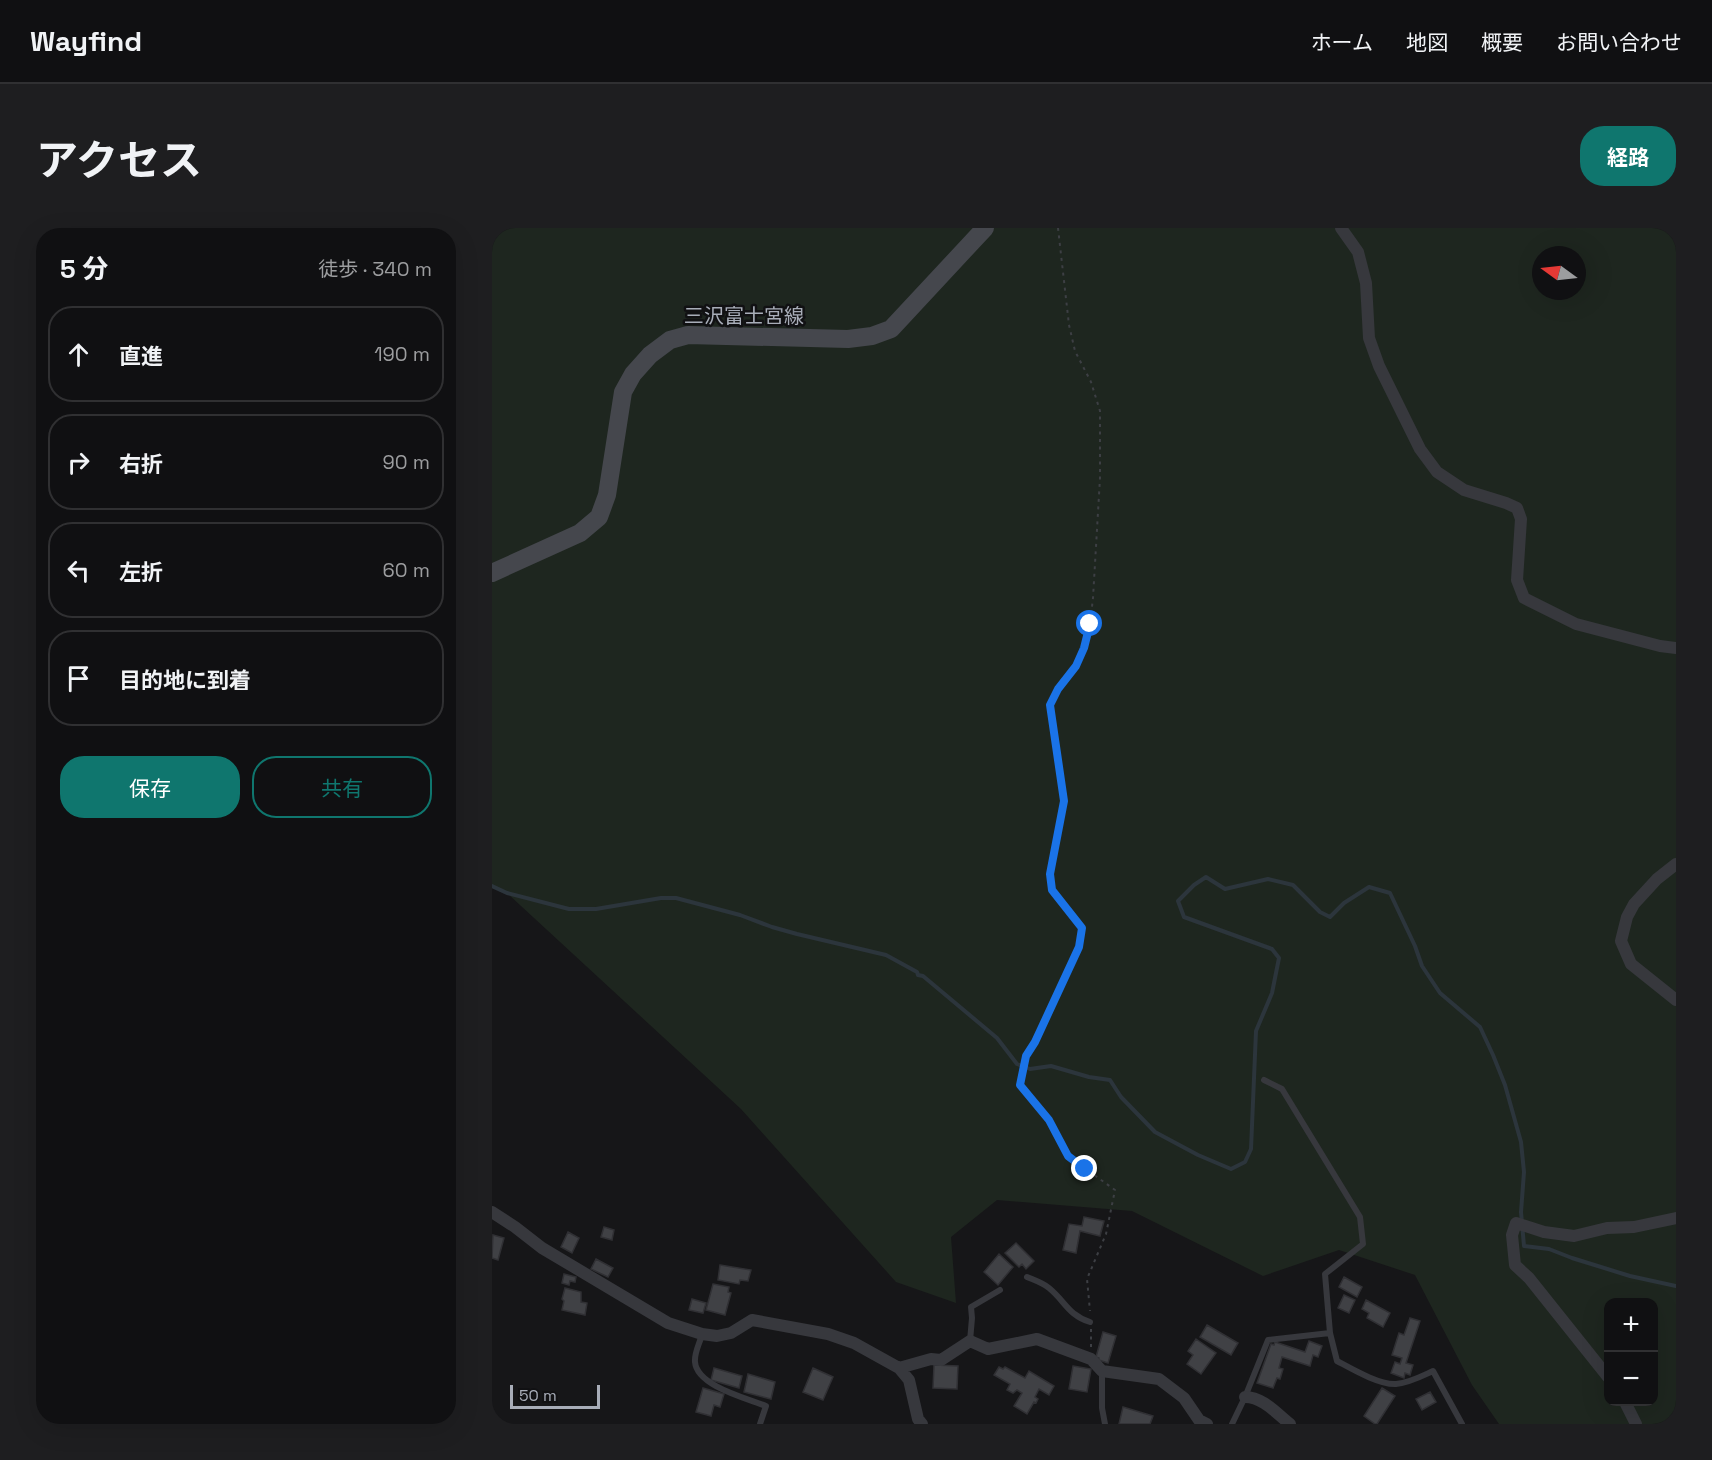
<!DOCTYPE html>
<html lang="ja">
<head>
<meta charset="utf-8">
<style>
	body { margin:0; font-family:"Space Grotesk","Noto Sans JP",sans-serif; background:#1e1e20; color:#f1f3f6 }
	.controls { position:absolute; right:18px; bottom:18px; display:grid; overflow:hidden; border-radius:12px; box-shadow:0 6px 24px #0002 }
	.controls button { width:54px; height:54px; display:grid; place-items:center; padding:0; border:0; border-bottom:2px solid #303032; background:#101012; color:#f1f3f6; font:30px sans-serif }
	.compass { position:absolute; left:1040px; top:18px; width:54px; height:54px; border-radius:50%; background:#101012; box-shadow:0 6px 24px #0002; rotate:285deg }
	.scale { position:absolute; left:18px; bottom:15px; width:90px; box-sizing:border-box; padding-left:6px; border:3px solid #a8adb8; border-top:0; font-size:16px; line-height:21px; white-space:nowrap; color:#a8adb8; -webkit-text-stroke:4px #111113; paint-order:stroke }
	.stop { position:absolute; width:18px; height:18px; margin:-14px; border:4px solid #1a73e8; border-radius:50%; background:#fff }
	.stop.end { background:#1a73e8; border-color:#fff; box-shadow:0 2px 6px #0008 }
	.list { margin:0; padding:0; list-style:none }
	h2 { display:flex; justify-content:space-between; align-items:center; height:78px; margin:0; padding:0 24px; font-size:26px }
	h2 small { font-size:20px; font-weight:400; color:#9c9d9f }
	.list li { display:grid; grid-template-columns:39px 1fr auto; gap:18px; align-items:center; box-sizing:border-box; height:96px; margin:0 12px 12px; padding:0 12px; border:2px solid #303032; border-radius:24px }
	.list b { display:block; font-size:22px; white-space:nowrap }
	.list em { font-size:20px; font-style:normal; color:#9c9d9f }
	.actions { display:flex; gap:12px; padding:18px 24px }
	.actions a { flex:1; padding:14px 0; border:2px solid #0f766e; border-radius:24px; text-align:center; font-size:21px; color:#0f766e }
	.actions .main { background:#0f766e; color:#fff }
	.icon { flex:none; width:33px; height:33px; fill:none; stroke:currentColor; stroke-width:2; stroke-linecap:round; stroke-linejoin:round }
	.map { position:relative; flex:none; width:1184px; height:1196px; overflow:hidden; border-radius:24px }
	header { display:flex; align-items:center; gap:36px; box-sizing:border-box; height:84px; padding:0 30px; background:#101012; border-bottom:2px solid #303032 }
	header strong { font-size:28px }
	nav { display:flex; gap:33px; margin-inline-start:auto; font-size:21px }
	.intro { display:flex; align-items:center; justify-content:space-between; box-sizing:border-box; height:144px; padding:0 36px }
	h1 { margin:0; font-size:42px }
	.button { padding:15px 27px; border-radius:24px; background:#0f766e; color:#fff; font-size:21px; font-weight:700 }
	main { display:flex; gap:36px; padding:0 36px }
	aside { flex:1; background:#101012; border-radius:24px; box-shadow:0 6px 24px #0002 }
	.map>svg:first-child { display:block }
</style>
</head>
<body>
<header>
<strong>Wayfind</strong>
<nav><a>ホーム</a><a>地図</a><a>概要</a><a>お問い合わせ</a></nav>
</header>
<div class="intro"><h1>アクセス</h1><a class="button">経路</a></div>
<main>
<aside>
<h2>5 分<small>徒歩 · 340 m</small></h2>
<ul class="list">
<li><svg class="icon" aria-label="ahead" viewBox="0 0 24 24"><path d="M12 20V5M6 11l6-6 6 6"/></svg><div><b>直進</b></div><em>190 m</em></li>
<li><svg class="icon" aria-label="right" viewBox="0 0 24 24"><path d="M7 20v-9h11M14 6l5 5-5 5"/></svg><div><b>右折</b></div><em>90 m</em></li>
<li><svg class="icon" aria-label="left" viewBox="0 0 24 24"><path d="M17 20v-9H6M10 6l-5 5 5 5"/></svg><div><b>左折</b></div><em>60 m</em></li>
<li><svg class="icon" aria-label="arrive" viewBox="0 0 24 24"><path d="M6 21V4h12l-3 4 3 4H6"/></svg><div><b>目的地に到着</b></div></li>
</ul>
<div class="actions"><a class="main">保存</a><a>共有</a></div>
</aside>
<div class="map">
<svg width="1184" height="1196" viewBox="0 0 1184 1196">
	<rect width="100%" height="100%" fill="#161618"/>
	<path fill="#1e261f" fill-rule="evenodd" d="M0 0H1184V1196H1007L980 1157 923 1047 847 1022 771 1048 640 983 505 972 459 1009 464 1075 404 1054 249 881 15 665 0 660ZM1049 27H1085V63H1049ZM1116 1074H1162V1174H1116Z"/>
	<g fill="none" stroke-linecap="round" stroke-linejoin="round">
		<path stroke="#2c353c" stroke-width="4" d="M0 658 15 665 77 681H104L169 670H184L248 687 280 699 305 706 394 727 425 744 426 747 431 748 505 810 525 836 538 841 559 838 597 849 618 852 629 869 663 904 706 927 739 941 753 934 759 921 764 803 780 765 787 730 780 721 692 689 686 673 702 657 714 649 733 661 776 651 801 657 828 684 838 689 852 675 877 659 898 665 923 718 930 738 948 765 988 799 1001 827 1013 857 1029 914 1032 944 1029 984 1032 1018 1057 1021 1080 1030 1138 1048 1184 1058"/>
	</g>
	<path fill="#404145" stroke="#303034" stroke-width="1.5" d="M592 989 612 993 608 1008 588 1003 584 1025 571 1022 577 996 590 998Z
		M112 999 122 1002 120 1012 109 1009Z
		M76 1004 87 1010 80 1025 69 1019Z
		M1 1007 12 1010 6 1032 0 1030Z
		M524 1015 542 1033 534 1041 530 1036 527 1039 513 1025Z
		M507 1026 521 1039 506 1057 492 1044Z
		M104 1031 121 1040 116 1049 99 1041Z
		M228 1037 259 1042 256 1053 248 1052 247 1056 226 1052Z
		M72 1046 84 1049 83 1054 78 1053 77 1057 70 1055Z
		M852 1049 870 1059 865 1069 847 1059Z
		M221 1056 237 1059 236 1064 239 1065 233 1087 214 1082Z
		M73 1060 89 1064V1074L95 1075 93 1087 70 1082 72 1073 70 1071Z
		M852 1067 863 1072 857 1085 846 1080Z
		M200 1071 214 1075 211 1085 197 1082Z
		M874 1072 898 1085 891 1099 875 1090 877 1085 870 1081Z
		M918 1090 928 1093 914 1135 921 1137 918 1147 913 1145 912 1150 899 1145 903 1134 908 1136 910 1130 900 1127 907 1105 912 1107Z
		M715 1097 746 1115 739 1127 708 1109Z
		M611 1104 624 1108 616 1135 607 1132V1130L604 1129Z
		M704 1111 724 1125 709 1146 695 1136 701 1127 696 1123Z
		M817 1113 830 1118 826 1129 821 1127 818 1138 790 1129 787 1140 791 1141 788 1151 785 1150 781 1160 765 1155 779 1116 782 1117 783 1114 813 1124Z
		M442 1137 466 1138 465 1161 441 1160Z
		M581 1138 599 1141 595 1164 577 1161Z
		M507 1139 511 1141 513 1139 533 1150 537 1143 562 1158 557 1167 547 1161 543 1169 546 1171 544 1175 542 1174 535 1186 522 1178 530 1165 525 1162 521 1165 515 1162 518 1156 502 1147Z
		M222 1140 250 1148 247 1160 219 1152Z
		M321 1140 341 1149 331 1172 311 1164Z
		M256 1146 283 1154 279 1171 252 1164Z
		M211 1160 232 1166 228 1179 222 1177 219 1188 204 1184Z
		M890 1160 903 1168 885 1196H883L872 1188Z
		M938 1164 944 1174 930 1182 924 1171Z
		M631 1179 661 1188 658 1196H627Z"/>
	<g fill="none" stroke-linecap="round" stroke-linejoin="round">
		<path stroke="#3d3f44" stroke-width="2" stroke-dasharray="3 4.5" stroke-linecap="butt" d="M566 0 577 97 583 123 599 154 608 183V250L601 370 598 396 592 420 583 438 566 461 558 477 560 497 567 527 572 573 557 646 560 662 590 700 587 719 543 814 534 828 528 857 557 892 576 928 623 962 614 1006 595 1051 598 1083
			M599 1119V1101"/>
		<path stroke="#37383d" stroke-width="6" d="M535 1049C542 1052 551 1055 557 1060 573 1073 576 1087 598 1094
			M838 1105 845 1133C860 1141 887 1157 904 1156 917 1155 930 1148 941 1143L970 1196
			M210 1106C208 1115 202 1125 203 1134 205 1158 254 1170 274 1178L268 1196
			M478 1113 480 1090 479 1079 508 1062
			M610 1143V1180L613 1196
			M740 1196 753 1169 776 1112 838 1105 833 1046 871 1016 868 989 790 861 772 852"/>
		<path stroke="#37383d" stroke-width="12" d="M849 0 866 24 874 55 877 110 887 138 928 221 945 244 972 262 1014 275 1025 280 1029 291 1025 352 1032 370 1084 396 1168 418 1184 420
			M1184 636 1165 651 1142 676 1135 689 1129 713 1139 736 1184 772
			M0 984 23 999 50 1020 176 1095 210 1106 225 1108 239 1105 260 1092 336 1106 362 1115 407 1140 417 1152 426 1191 430 1196
			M407 1140 439 1131 449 1132 478 1113 496 1121 545 1111 599 1131 610 1143 667 1151 692 1170 707 1192 715 1196
			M1116 1149 1037 1050 1023 1037 1020 1007 1024 995 1052 1004 1082 1008 1115 1000 1142 999 1184 990
			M753 1169C771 1169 785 1186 798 1196
			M1133 1174 1144 1196"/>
		<path stroke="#45474d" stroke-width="18" d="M0 345 88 305 107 289 115 267 131 164 141 146 158 127 178 112 196 107 356 111 380 108 399 101 493 0"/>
	</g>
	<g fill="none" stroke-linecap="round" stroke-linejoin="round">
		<path stroke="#1a73e8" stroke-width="8" d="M593 941 576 928 557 892 528 857 534 828 543 814 587 719 590 700 560 662 558 646 572 573 558 477 566 461 584 438 592 420 598 396"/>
	</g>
	<g text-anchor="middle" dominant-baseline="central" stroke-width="5" stroke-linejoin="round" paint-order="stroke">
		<g font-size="20" fill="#a8adb8" stroke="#111113">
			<text x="252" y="88">三沢富士宮線</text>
		</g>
	</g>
</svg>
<div class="controls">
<button>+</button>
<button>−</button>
</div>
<svg class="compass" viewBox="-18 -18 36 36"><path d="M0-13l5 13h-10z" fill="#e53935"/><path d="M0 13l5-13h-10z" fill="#9c9d9f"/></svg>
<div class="scale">50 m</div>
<div class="stop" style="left:598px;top:396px"></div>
<div class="stop end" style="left:593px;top:941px"></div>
</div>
</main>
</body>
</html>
